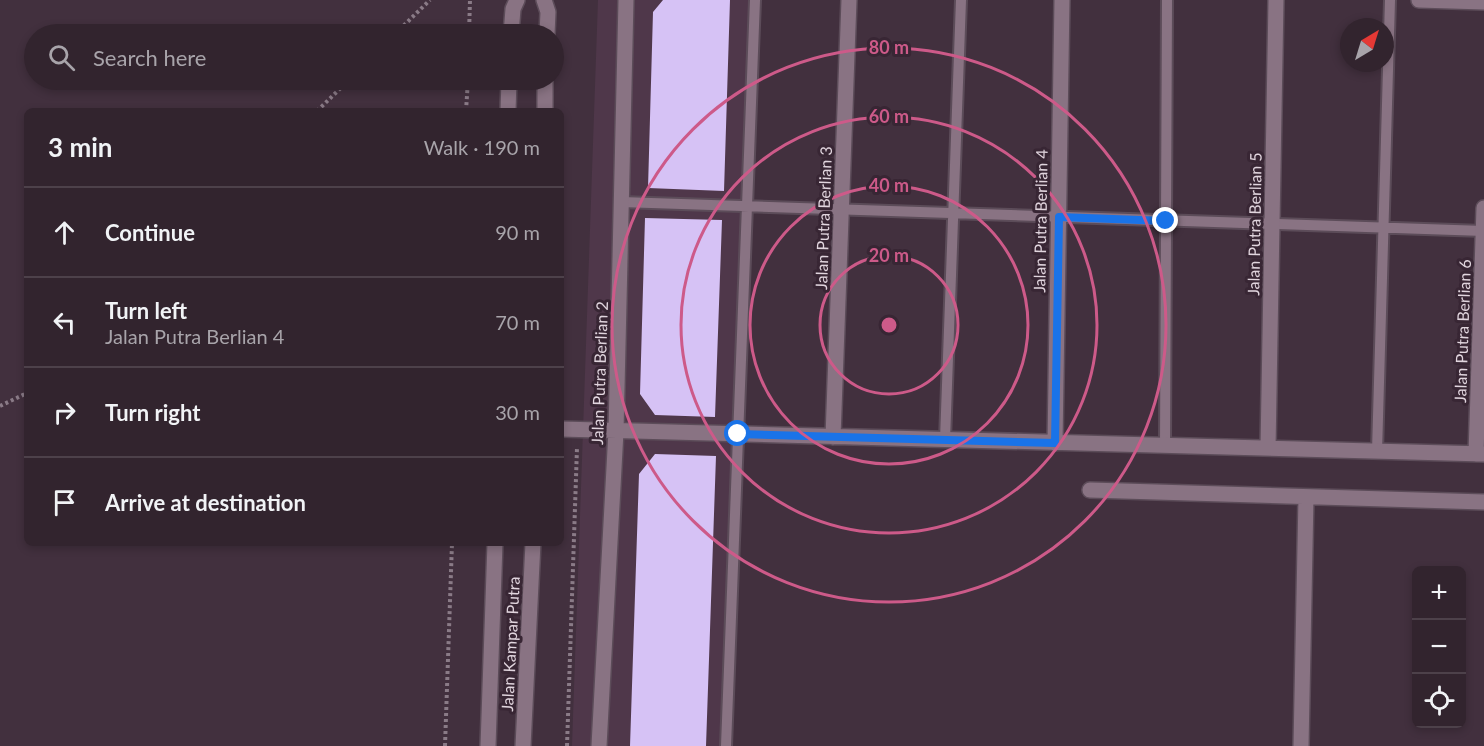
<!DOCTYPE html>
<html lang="en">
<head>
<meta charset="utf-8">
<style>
	body { margin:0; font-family:Lato,sans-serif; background:#3d303a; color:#f1f3f6 }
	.controls { position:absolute; right:18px; bottom:18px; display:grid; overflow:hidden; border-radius:9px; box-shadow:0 3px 9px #0003 }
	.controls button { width:54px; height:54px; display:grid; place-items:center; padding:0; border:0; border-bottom:2px solid #4d414a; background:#32242e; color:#f1f3f6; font:30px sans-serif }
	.compass { position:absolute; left:1340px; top:18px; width:54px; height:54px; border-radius:50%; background:#32242e; box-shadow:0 3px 9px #0003; rotate:38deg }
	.stop { position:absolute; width:18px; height:18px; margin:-14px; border:4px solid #1a73e8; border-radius:50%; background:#fff }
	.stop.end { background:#1a73e8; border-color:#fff; box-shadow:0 2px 6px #0008 }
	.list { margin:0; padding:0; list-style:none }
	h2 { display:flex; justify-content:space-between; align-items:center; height:78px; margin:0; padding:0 24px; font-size:26px }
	h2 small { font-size:20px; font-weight:400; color:#a8a4aa }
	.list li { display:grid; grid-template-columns:39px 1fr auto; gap:18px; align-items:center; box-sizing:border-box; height:90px; padding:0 24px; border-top:2px solid #4d414a }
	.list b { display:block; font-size:22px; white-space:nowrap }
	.list p { margin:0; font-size:20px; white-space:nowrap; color:#a8a4aa }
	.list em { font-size:20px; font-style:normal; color:#a8a4aa }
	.icon { flex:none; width:33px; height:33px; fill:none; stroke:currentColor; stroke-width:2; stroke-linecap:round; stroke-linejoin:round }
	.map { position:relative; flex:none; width:1484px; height:746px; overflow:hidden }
	.search { position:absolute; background:#32242e; box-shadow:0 3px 9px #0003; left:24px; top:24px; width:540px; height:66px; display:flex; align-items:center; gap:15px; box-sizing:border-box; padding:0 21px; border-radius:33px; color:#a8a4aa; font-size:22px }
	.panel { position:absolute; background:#32242e; box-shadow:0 3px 9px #0003; left:24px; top:108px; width:540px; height:438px; border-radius:9px }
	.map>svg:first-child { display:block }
</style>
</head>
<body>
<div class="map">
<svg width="1484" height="746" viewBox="0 0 1484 746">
	<rect width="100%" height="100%" fill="#42303e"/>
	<path fill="#4f374a" d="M598 0H754L731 746H572Z"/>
	<path fill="#d6c2f5" d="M663 0H730L724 191 648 188 653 12Z
		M645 218 722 220 715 417 655 415 640 394Z
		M655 454 716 456 706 746H630L639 474Z"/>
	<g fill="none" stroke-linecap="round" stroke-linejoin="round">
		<defs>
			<path id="service" d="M621 202 1484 231
				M945 440 961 0
				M1165 446 1167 0
				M1377 452 1390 0
				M726 746 755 0"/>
			<path id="minor" d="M544 0 548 12 547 34
				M1419 0 1484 2
				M511 34 513 9 517 0
				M508 111 509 80
				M545 111V80
				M561 429 1484 454
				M833 437 849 0
				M1055 443 1062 0
				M1268 448 1276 0
				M1476 454 1484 208
				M1090 490 1484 502
				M488 746 495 543
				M523 746 533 543
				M599 746 616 431 626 0
				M1301 746 1306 497"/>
		</defs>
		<use href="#service" stroke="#5c4c59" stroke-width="14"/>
		<use href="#minor" stroke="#5c4c59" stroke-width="18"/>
		<path stroke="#8a7b87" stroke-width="4" stroke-dasharray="3 3" stroke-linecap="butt" d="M395 34 430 0
			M469 34 470 0
			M317 111 349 80
			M466 111 468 80
			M0 406 27 393
			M445 746 452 543
			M567 746 577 448"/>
		<use href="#service" stroke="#897383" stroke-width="10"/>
		<use href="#minor" stroke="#897383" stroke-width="15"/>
	</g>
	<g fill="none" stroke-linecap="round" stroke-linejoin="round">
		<path stroke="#1a73e8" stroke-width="8" d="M738 434 1055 443 1059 217 1166 221"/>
	</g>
	<g fill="none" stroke="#cd5a89" stroke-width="3">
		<circle cx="889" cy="325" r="69"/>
		<circle cx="889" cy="325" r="139"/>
		<circle cx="889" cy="325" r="208"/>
		<circle cx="889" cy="325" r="277"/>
	</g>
	<g text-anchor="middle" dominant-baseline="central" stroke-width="6" stroke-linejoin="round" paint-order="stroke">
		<g font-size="16" fill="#e1d5de" stroke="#382634">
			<text transform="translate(823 218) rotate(-88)">Jalan Putra Berlian 3</text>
			<text transform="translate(1040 221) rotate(-89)">Jalan Putra Berlian 4</text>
			<text transform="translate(1254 224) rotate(-89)">Jalan Putra Berlian 5</text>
			<text transform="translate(1462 331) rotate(-88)">Jalan Putra Berlian 6</text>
			<text transform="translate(599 373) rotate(-88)">Jalan Putra Berlian 2</text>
			<text transform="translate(510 644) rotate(-87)">Jalan Kampar Putra</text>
		</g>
	</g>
	<circle cx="889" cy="325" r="9" fill="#cd5a89" stroke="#382634" stroke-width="3"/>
	<g font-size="18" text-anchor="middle" font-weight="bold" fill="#cd5a89" stroke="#382634" stroke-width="6" stroke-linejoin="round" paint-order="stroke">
		<text x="889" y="54">80 m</text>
		<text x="889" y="123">60 m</text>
		<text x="889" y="192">40 m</text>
		<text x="889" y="262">20 m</text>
	</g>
</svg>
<div class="controls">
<button>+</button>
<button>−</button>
<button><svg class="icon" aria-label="locate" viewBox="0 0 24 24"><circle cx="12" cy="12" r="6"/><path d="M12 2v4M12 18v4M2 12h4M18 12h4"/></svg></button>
</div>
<svg class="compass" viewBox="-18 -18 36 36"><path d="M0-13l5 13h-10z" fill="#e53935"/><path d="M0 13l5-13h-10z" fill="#a8a4aa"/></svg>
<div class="stop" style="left:738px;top:434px"></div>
<div class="stop end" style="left:1166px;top:221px"></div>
<div class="search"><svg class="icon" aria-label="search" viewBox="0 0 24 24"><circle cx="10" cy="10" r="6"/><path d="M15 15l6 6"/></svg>Search here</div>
<section class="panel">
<h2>3 min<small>Walk · 190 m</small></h2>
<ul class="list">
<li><svg class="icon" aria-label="ahead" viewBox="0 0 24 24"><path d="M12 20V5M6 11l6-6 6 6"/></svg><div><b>Continue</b></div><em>90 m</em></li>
<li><svg class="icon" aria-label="left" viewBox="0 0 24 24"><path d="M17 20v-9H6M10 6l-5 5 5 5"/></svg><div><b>Turn left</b><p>Jalan Putra Berlian 4</p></div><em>70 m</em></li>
<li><svg class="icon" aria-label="right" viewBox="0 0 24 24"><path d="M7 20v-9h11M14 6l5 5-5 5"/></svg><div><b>Turn right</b></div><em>30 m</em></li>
<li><svg class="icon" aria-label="arrive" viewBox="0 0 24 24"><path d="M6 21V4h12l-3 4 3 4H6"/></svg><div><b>Arrive at destination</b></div></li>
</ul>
</section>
</div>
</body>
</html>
